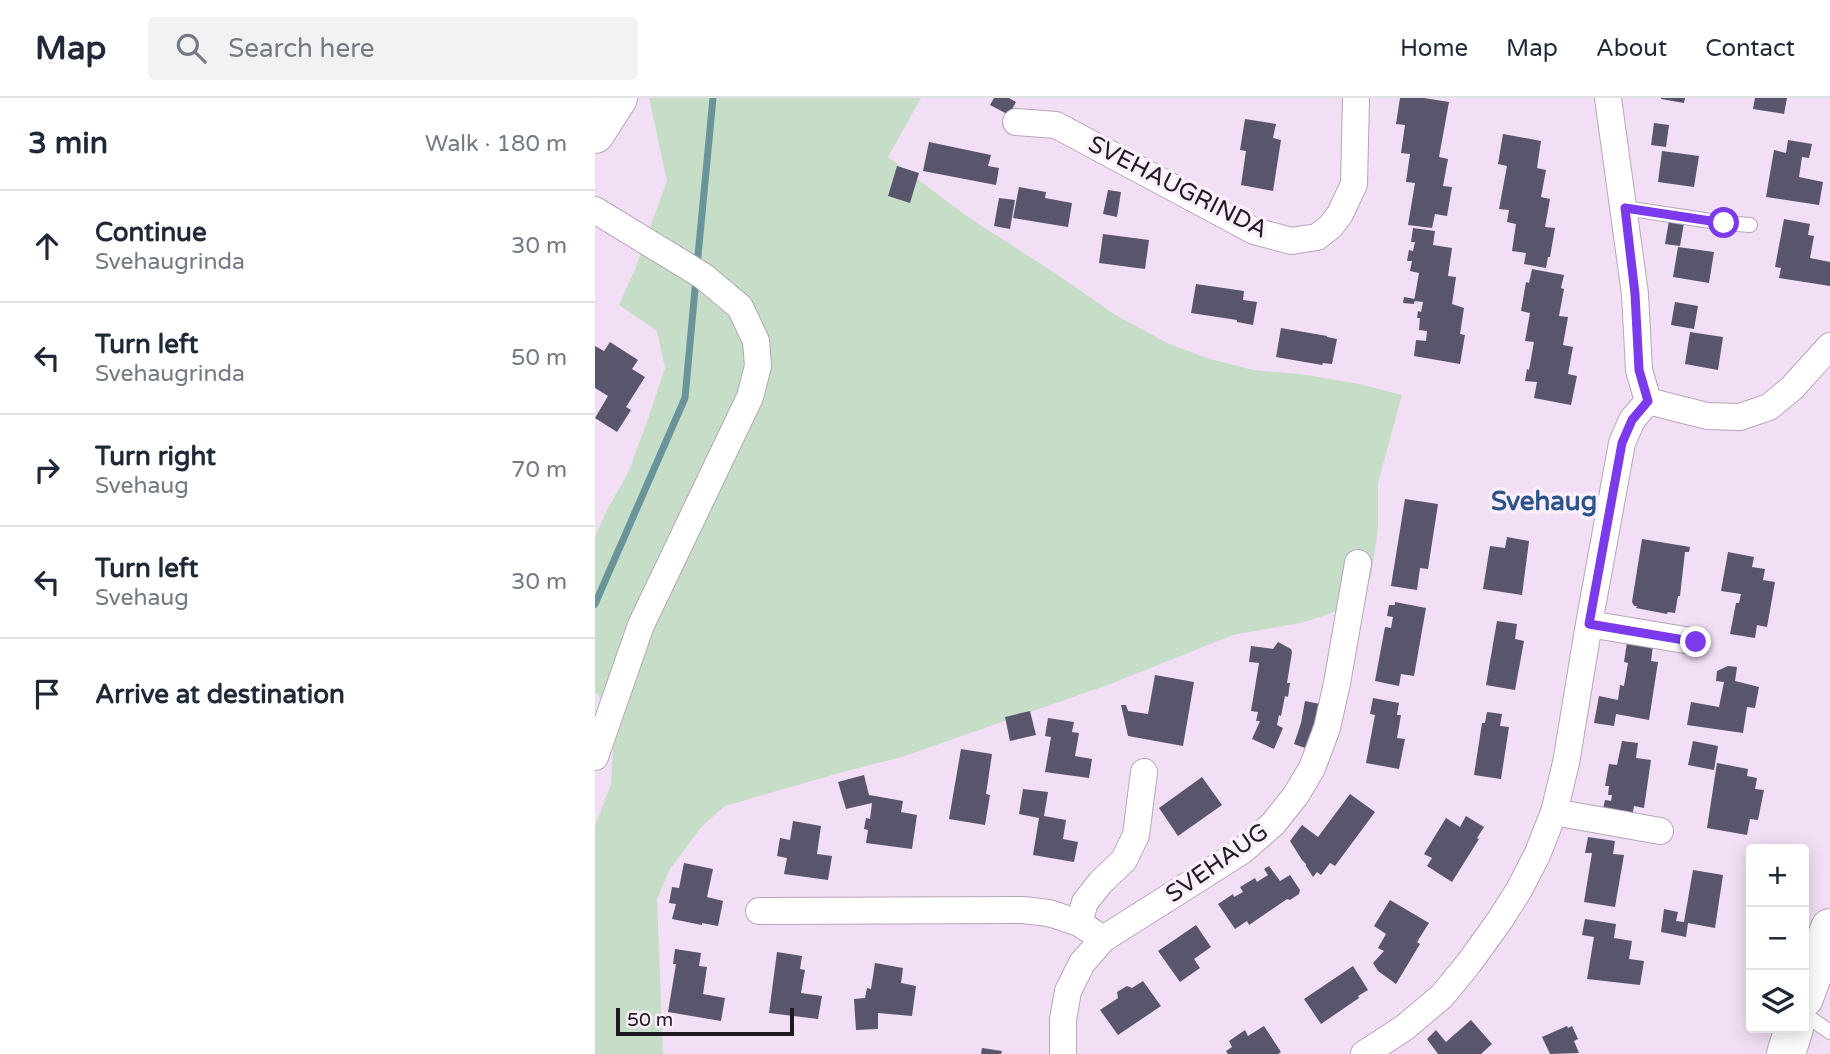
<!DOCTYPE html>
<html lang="en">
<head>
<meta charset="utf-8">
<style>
	body { margin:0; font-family:"Varela Round",sans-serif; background:#f2f2f3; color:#1f2937 }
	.controls { position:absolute; right:21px; bottom:21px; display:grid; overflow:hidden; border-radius:7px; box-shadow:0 4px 18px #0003 }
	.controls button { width:63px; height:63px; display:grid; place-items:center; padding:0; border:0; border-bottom:2px solid #e0e1e3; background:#fff; color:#1f2937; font:35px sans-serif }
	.scale { position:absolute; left:21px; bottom:18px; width:178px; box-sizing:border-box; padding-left:7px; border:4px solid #1f1920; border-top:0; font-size:19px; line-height:24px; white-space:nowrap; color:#1f1920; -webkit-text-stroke:5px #fbeffd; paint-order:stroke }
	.stop { position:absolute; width:21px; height:21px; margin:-16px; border:5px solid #7c3aed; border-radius:50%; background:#fff }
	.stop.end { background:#7c3aed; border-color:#fff; box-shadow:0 2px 7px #0008 }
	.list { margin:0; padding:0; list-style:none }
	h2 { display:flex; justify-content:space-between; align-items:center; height:91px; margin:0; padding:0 28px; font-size:30px }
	h2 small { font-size:23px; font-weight:400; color:#747a83 }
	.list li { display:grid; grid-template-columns:46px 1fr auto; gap:21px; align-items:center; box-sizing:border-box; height:112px; padding:0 28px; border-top:2px solid #e0e1e3 }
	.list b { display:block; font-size:26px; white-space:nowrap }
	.list p { margin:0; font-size:23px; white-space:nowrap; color:#747a83 }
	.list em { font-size:23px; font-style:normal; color:#747a83 }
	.icon { flex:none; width:38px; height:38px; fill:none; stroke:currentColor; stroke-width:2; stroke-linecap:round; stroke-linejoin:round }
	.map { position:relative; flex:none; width:1235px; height:956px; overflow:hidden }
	header { display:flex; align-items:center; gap:42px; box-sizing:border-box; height:98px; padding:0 35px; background:#fff; border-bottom:2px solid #e0e1e3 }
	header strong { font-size:33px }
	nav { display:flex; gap:38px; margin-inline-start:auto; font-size:24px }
	.search { width:490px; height:63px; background:#f2f2f3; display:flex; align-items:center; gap:18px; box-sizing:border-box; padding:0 24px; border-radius:7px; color:#747a83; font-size:26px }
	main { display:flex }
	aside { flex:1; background:#fff }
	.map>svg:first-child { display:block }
</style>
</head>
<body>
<header>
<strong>Map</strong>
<div class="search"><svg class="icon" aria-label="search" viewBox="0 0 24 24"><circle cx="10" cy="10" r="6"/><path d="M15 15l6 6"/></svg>Search here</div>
<nav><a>Home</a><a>Map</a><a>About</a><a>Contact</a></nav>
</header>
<main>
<aside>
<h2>3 min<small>Walk · 180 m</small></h2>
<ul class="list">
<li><svg class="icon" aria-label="ahead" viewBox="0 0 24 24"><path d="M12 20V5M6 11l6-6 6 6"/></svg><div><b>Continue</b><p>Svehaugrinda</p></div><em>30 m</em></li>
<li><svg class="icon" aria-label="left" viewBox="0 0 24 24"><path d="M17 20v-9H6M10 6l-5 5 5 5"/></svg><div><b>Turn left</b><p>Svehaugrinda</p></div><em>50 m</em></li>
<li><svg class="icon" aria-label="right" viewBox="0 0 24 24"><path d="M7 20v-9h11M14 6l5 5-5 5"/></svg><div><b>Turn right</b><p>Svehaug</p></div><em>70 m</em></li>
<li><svg class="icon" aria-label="left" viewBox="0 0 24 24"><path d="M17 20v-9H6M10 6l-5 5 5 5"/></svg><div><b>Turn left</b><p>Svehaug</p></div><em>30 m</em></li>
<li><svg class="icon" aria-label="arrive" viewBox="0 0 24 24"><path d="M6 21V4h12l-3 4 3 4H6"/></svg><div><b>Arrive at destination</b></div></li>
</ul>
</aside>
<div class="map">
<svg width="1235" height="956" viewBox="0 0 1235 956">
	<rect width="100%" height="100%" fill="#f2dff5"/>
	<path fill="#c6dec7" d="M54 0H326L293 59 373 119 463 177 519 216 572 245 615 261 658 272 712 277 764 286 807 297 783 385V430L776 479 760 507 710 524 638 537 518 585 307 659 255 672 130 708 107 728 75 771 62 801 68 956H0V728L16 686 19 636 4 598 0 594V439L12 412 33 375 52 324 70 270 62 233 24 207 40 171 72 83Z"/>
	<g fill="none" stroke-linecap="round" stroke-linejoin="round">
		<path stroke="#68949a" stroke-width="7" d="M102 168 118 0
			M0 506 90 300 101 180"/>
	</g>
	<path fill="#58556c" d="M399 0H414L421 4 414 17 395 7Z
		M805 0H829L854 4 844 59 853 61 848 88 857 89 852 118 840 116 837 130 813 127 820 85 811 84 815 56 806 55 810 27 801 26Z
		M1066 0H1090L1089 5 1066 1Z
		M1160 0H1192L1189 16 1158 11Z
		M650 21 681 26 678 40 686 42 678 93 646 87 651 53 645 52Z
		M1059 25 1074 27 1071 49 1056 47Z
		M908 36 946 43 942 70 951 72 946 99 955 101 950 129 960 130 955 159H953L951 170 929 166 931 155 917 153 921 126 912 124 914 112 904 111 912 68 903 66Z
		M1193 42 1217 46 1214 60 1207 59 1204 79 1228 84 1224 107 1171 99 1179 52 1191 55Z
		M334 44 396 57 393 68 404 70 401 87 328 73Z
		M1067 53 1104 58 1099 89 1063 84Z
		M302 68 324 75 315 105 293 98Z
		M424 89 451 94 450 100 477 105 473 129 418 120Z
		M513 92 526 94 522 119 508 116Z
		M404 100 420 102 415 131 399 128Z
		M1189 121 1215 126 1213 137 1219 138 1215 160 1235 164V188L1184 180 1186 170 1180 169Z
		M1074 122 1089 125 1085 148 1070 146Z
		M818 130 840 133 838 147 857 150 853 178 861 179 857 206 869 210 865 236 870 237 865 266 819 258 821 242 831 243 832 233 824 232 825 220H822L823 213 826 214 828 204 819 203 824 175 815 173 817 163H812L814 152 818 153 820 144H816Z
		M508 136 554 142 550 171 504 165Z
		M1083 149 1119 154 1114 185 1078 179Z
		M937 171 969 177 966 190 969 191 964 218 973 219 968 247 978 249 973 276 982 278 976 307 939 300 942 284 930 283 932 271 934 272 939 244 930 243 935 215 926 213 931 184 934 185Z
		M601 186 649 193 648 202 662 204 658 227 642 224V222L596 215Z
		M809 199 820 201 819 206 808 205Z
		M1080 204 1103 208 1099 231 1076 227Z
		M686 230 732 238V239L742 241 737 266 728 265 727 267 681 259Z
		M1095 234 1128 239 1123 272 1090 266Z
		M15 244 43 262 37 271 50 279 31 309 36 312 22 334 0 320 13 298 0 290V248L9 253Z
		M810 401 843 406 833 471 825 470 822 492 796 488Z
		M912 439 934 443 927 497 888 491 895 448 910 450Z
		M1047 441 1095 449 1094 454H1090L1085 498H1083L1080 515 1073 514 1072 516 1041 510 1042 508H1039L1037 504Z
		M1133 454 1159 459 1157 469 1170 471 1168 482 1180 484 1172 529 1162 527 1160 540 1135 536 1141 505H1144L1146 496 1126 493Z
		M800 504 831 510 819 578 806 576 804 588 780 583 790 529 796 530 798 519 792 518 794 507H800Z
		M902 523 922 526 920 541 929 543 920 592 891 587Z
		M683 544 696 551 697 554 692 585H695L693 599 690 598 686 618 684 617 682 627 688 630 679 651 657 641 665 623H661L663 614 656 613 664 565 654 564 656 548 678 551Z
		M1032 544 1058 548 1056 563 1063 564 1054 622 1021 616 1019 628 999 625 1004 598 1023 602 1025 587 1029 588 1033 565 1029 564Z
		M1133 568 1142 569 1140 583 1164 589 1160 610 1152 609 1148 635 1092 627 1096 604 1124 609 1129 584 1121 583 1122 573Z
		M560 577 599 584 588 648 533 638 526 607H531L533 613 553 616Z
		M778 600 804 605 802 617H806L802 640 810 641 804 671 771 665 780 617 775 616Z
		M710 603 725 606 721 627H717L721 629 713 651 699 646 706 625Z
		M435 613 441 637 415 643 410 619Z
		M892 614 907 616 905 628 914 629 906 681 879 677 887 625H890Z
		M453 620 479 624 477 634 484 635 480 658 497 661 494 680 450 674 456 639 450 638Z
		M1027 643 1043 645 1041 660 1056 662 1049 710 1039 708 1037 719 1007 715 1010 702 1016 703 1017 697H1013L1014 688H1010L1014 666 1022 667Z
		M1098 643 1123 648 1119 672 1093 667Z
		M366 651 397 656 391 696 395 697 390 727 354 721Z
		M1122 665 1153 671 1152 678 1162 680 1160 691 1169 692 1163 722 1155 721 1152 737 1112 730Z
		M269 677 274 697 308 703 306 714 322 717 317 751 271 745 273 732 269 731 271 720 275 721 277 705 251 711 243 684Z
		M607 679 627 707 583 738 564 710Z
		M428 691 453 694 449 718 471 722 468 741 483 744 479 764 438 757 444 720 424 716Z
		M755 696 780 714 740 768 735 765 726 777 722 774 718 779 711 768V766L707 762 695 743 707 727 723 739Z
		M871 718 889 729 882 740 884 741 857 784 832 768 837 760 829 756 851 720 865 729Z
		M198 723 226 728 222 756 237 758 233 782 189 776 192 760 182 758 185 740 195 742Z
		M993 739 1020 743 1018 756 1029 757 1020 809 989 804 997 755H990Z
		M89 765 118 771 112 799 128 803 123 828 107 825V827L77 821 81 806 74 805 77 789 84 790Z
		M674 768 685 783 695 777 705 792 704 796 695 802 692 801 654 827 652 823 640 831 623 806 638 796 639 799 648 794 645 789 660 780 662 784 673 777 669 771Z
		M1098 772 1128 777 1120 830 1093 825 1091 839 1066 834 1069 811 1083 814 1081 823 1089 824Z
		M795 802 834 825 822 844 825 846 801 886 783 873 778 865 789 853 783 850 791 836 779 828Z
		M990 821 1021 826 1019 840 1037 843 1034 861 1049 863 1045 887 992 881 999 839 987 837Z
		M601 827 616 849 599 861 605 870 585 884 563 853Z
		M80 851 106 855 104 868 112 869 108 896 130 900 126 923 73 914 81 866H78Z
		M182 854 207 858 205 871 210 872 206 895 227 898 223 921 174 915Z
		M280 865 308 870 306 885 321 888 317 918 283 915V931L261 932 259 901 270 900 272 890 276 891Z
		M758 868 773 892 763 898 764 900 726 926 709 901Z
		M548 883 566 908 523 937 505 912 523 900 522 894 532 888 537 890Z
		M876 922 897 946 886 956H843L832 941 841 932 851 944Z
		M669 928 686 954 683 956H633L631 953 637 949 634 943 650 932 653 938Z
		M972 928 973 930 977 928 983 941 979 943 984 955 955 956 947 939Z
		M387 950 407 953 406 956H386Z"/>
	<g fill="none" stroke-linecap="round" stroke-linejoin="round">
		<defs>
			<path id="lane" d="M1030 110 1129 125 1155 127
				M1209 916 1235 934"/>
			<path id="street" d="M1013 0 1040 196 1044 272 1053 303
				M421 24 461 27 659 133 696 143 722 139 735 129 745 116 759 86 761 0
				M0 112 108 178 145 209 161 243 163 268 155 299 46 527 0 659
				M1053 303 1112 318 1145 319 1174 309 1197 290 1235 248
				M994 526 1102 544
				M959 714 1065 733
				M164 813 428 812 454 815 484 825 508 841
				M484 825 490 804 506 784 529 762 541 737 549 674
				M468 956V922L473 893 487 865 508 841 647 753 678 726 701 697 717 670 732 630 742 585 763 465
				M769 956 809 930 847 898 874 865 905 822 924 792 942 757 959 714 971 665 994 526 1027 345 1037 322 1053 303"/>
			<path id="secondary" d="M0 36 23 0
				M1209 900 1235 830
				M1191 956 1199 930"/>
		</defs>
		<use href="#lane" stroke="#b8a5ba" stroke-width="16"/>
		<use href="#street" stroke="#b8a5ba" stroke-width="28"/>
		<use href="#secondary" stroke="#b8a5ba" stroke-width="40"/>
		<use href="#lane" stroke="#fff" stroke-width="14"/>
		<use href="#street" stroke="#fff" stroke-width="26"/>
		<use href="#secondary" stroke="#fff" stroke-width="38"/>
	</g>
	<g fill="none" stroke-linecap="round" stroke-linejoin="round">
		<path stroke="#7c3aed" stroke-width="9" d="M1101 544 994 526 1027 345 1037 322 1053 303 1044 272 1040 196 1030 110 1129 125"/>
	</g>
	<g text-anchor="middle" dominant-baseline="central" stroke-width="7" stroke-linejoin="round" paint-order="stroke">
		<g font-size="24" fill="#1f1920" stroke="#fbeffd">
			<text transform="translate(583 89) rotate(27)">SVEHAUGRINDA</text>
			<text transform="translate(622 765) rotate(-35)">SVEHAUG</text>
		</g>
		<g font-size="26" font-weight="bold" fill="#2c548a" stroke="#fbeffd">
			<text x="949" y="403">Svehaug</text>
		</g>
	</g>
</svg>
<div class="controls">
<button>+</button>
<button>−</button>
<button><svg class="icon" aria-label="layers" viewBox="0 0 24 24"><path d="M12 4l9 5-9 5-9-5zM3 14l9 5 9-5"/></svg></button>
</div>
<div class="scale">50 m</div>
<div class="stop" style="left:1129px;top:125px"></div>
<div class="stop end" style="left:1101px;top:544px"></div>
</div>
</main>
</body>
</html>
